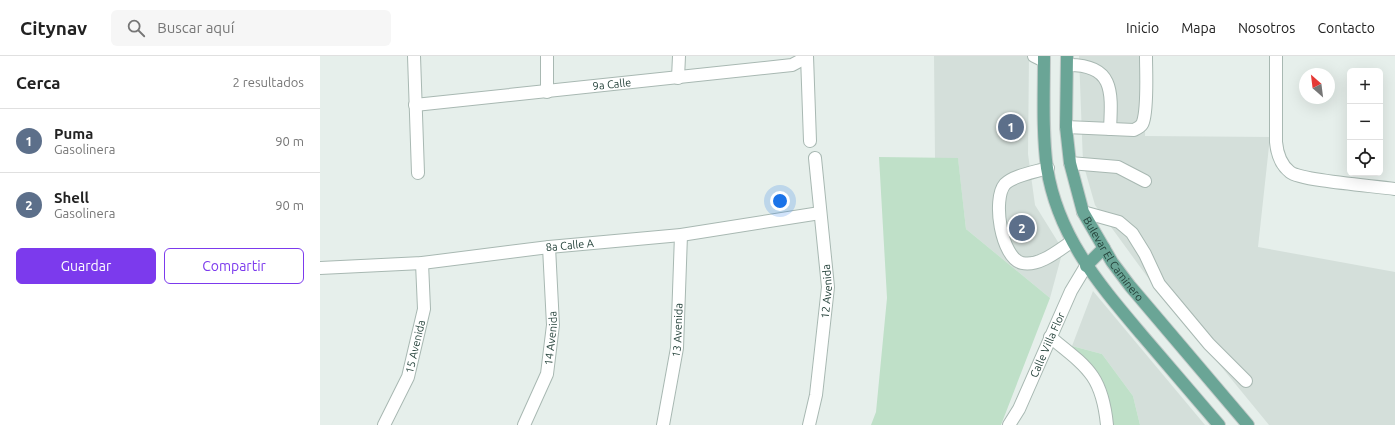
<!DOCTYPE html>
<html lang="es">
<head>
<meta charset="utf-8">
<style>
	body { margin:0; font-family:Ubuntu,sans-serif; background:#f6f6f6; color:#222 }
	.controls { position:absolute; right:12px; top:12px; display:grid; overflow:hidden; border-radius:6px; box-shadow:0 4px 16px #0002 }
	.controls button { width:36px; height:36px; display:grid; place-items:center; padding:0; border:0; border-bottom:1px solid #e0e0e0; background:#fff; color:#222; font:20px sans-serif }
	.compass { position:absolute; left:979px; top:12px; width:36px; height:36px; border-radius:50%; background:#fff; box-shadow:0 4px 16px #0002; rotate:332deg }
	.you { position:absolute; left:460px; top:145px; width:14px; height:14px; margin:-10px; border:3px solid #fff; border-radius:50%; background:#1a73e8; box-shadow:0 0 0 6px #1a73e833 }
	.badge { display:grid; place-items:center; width:26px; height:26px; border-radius:50%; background:#7c3aed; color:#fff; font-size:13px; font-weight:700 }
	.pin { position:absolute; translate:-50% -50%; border:2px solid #fff; box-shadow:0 1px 4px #0006 }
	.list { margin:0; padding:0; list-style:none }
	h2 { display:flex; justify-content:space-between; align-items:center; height:52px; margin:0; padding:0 16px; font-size:17px }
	h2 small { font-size:13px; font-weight:400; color:#767676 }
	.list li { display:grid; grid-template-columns:26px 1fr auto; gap:12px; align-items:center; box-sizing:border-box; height:64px; padding:0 16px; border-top:1px solid #e0e0e0 }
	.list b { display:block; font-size:15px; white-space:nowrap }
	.list p { margin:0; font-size:13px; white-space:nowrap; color:#767676 }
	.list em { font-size:13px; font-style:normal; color:#767676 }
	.actions { display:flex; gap:8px; padding:12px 16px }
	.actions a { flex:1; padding:9px 0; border:1px solid #7c3aed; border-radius:6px; text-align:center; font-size:14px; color:#7c3aed }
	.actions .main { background:#7c3aed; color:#fff }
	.icon { flex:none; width:22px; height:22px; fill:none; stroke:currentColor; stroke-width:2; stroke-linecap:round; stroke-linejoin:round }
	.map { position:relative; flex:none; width:1075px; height:369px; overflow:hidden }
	header { display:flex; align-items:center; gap:24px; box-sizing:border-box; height:56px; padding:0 20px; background:#fff; border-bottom:1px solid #e0e0e0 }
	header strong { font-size:19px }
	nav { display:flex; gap:22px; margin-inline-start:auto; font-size:14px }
	.search { width:280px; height:36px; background:#f6f6f6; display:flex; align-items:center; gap:10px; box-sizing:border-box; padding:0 14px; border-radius:6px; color:#767676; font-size:15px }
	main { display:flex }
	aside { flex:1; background:#fff }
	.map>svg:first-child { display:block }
</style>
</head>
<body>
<header>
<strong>Citynav</strong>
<div class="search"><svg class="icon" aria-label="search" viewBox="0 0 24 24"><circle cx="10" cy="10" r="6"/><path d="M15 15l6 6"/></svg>Buscar aquí</div>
<nav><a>Inicio</a><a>Mapa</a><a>Nosotros</a><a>Contacto</a></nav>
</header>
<main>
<aside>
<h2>Cerca<small>2 resultados</small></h2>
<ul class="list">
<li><span class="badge" style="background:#5c6f8a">1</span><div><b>Puma</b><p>Gasolinera</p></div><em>90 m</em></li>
<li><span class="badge" style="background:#5c6f8a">2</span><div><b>Shell</b><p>Gasolinera</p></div><em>90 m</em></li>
</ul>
<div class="actions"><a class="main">Guardar</a><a>Compartir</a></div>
</aside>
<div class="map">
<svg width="1075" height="369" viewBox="0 0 1075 369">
	<rect width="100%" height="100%" fill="#e6efeb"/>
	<path fill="#d4dfda" d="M614 0H709L708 98 715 149 743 194 730 242 646 173 638 103 615 102Z
		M759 0H827L825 80 950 81 938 191 1075 216V369H949L826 219 775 149 763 107Z
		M773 235 885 369H820L813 340 782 298 752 290Z"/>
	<path fill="#bfe0c8" d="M559 101 638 102 646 173 730 242 681 369H551L556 356 567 242Z
		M752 290 782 298 813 340 820 369H781L775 331Z"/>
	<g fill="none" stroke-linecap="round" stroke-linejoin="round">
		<defs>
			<g id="minor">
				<path d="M94 0 98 117"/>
				<path d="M487 0 490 85"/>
				<path d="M714 0 724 5"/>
				<path d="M956 0V86C957 97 961 109 970 116 981 125 1056 130 1075 133"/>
				<path d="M747 9C794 8 792 35 790 73"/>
				<path d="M358 22 359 0"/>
				<path d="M227 36V0"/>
				<path id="s1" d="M95 49 472 9 487 1"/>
				<path d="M746 71 814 74C818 72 822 70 823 66 828 51 826 17 826 0"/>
				<path d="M750 107 798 111 825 125"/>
				<path d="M728 112C715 116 694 119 685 128 672 143 681 202 702 207 719 211 739 194 751 186"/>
				<path d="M763 156 799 166 812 177 825 198 839 228 889 288 926 325"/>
				<path id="s2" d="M0 212 102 207 229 191 361 179 500 157"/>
				<path d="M730 281C767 311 782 319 787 369"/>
				<path id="s3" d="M64 369 88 321 104 253 102 207"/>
				<path id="s4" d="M204 369 227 318 233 269 229 191"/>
				<path id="s5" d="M343 369 357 292 361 179"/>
				<path id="s6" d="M489 369 496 339 508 231 495 102"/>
				<path id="s7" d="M689 369 699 353 751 235 766 210"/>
			</g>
			<g id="major">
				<path d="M724 0C724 37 722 76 727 112 738 181 779 228 822 279 848 309 873 339 899 369"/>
				<path id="s8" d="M747 0 746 71 750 107 763 156 792 206 810 230 928 369"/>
				<path d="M766 210 784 192"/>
			</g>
		</defs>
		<use href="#minor" stroke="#a8b8b2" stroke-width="14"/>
		<use href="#major" stroke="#c2cac8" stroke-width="14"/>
		<use href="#minor" stroke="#fff" stroke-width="12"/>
		<use href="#major" stroke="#6aa596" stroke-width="12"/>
	</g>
	<g text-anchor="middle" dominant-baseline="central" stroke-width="3.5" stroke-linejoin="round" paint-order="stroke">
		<g font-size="11" fill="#24423a" stroke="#f7fbf9">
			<text stroke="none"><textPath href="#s1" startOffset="198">9a Calle</textPath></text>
			<text stroke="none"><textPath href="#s2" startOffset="251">8a Calle A</textPath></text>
			<text stroke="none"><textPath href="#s8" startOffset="214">Bulevar El Caminero</textPath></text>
			<text stroke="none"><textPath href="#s6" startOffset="135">12 Avenida</textPath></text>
			<text stroke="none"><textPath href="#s5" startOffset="96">13 Avenida</textPath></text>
			<text stroke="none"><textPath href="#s4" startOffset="92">14 Avenida</textPath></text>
			<text stroke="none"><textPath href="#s7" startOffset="89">Calle Villa Flor</textPath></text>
			<text stroke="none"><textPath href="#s3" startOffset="85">15 Avenida</textPath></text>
		</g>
	</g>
</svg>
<div class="controls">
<button>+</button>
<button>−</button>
<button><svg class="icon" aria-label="locate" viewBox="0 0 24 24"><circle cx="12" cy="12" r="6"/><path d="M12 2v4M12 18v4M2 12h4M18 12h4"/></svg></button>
</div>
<svg class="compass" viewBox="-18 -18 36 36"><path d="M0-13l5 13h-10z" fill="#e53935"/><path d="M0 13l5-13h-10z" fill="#767676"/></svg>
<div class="you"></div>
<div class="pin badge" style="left:691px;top:71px;background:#5c6f8a">1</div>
<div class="pin badge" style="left:702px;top:172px;background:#5c6f8a">2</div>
</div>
</main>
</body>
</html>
